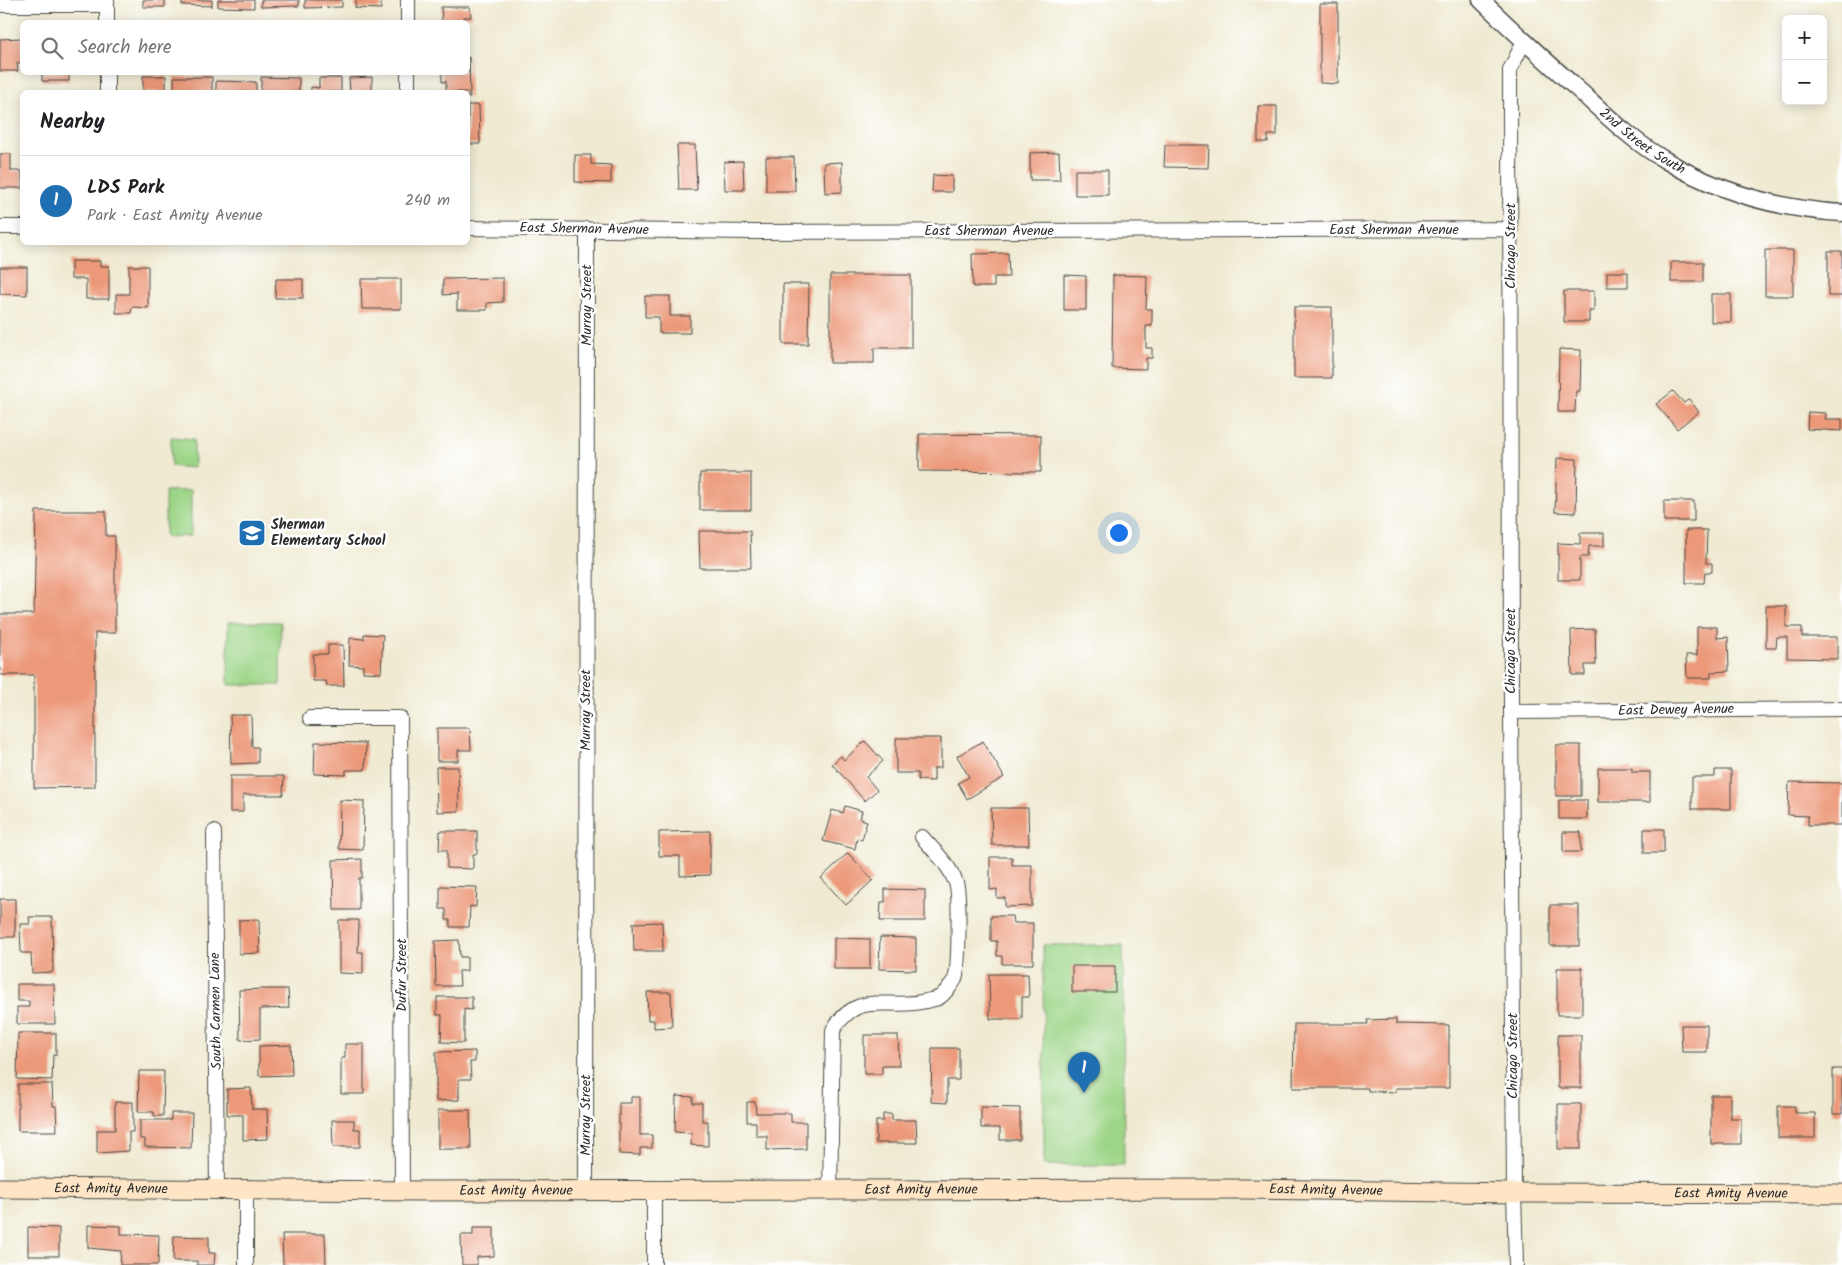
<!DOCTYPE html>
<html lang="en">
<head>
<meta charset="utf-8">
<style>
	body { margin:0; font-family:Kalam,sans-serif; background:#f6f6f6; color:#202124 }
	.controls { position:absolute; right:15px; top:15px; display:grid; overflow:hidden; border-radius:8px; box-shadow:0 2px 12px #0003 }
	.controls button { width:45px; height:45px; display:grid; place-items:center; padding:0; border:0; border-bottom:1px solid #e0e0e0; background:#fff; color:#202124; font:25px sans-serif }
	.you { position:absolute; left:1118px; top:532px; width:18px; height:18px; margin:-12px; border:4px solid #fff; border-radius:50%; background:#1a73e8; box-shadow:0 0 0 8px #1a73e833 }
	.badge { display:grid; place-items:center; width:32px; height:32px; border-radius:50%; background:#1f6fb2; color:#fff; font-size:16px; font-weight:700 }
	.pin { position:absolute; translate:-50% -41px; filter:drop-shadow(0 1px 2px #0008) }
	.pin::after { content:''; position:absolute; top:26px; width:18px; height:15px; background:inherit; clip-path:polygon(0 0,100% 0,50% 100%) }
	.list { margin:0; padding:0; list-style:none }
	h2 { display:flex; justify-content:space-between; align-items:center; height:65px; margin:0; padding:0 20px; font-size:21px }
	h2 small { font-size:16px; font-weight:400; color:#757577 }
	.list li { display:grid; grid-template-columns:32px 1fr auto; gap:15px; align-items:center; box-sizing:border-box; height:90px; padding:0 20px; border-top:1px solid #e0e0e0 }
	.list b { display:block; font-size:19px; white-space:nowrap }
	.list p { margin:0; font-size:16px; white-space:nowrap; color:#757577 }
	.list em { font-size:16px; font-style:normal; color:#757577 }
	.icon { flex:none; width:28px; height:28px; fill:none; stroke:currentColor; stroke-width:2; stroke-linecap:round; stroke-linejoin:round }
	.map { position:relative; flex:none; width:1842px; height:1265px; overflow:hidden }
	.search { position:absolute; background:#fff; box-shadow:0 2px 12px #0003; left:20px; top:20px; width:450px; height:55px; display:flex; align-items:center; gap:12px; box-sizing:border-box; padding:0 18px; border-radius:8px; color:#757577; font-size:19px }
	.panel { position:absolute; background:#fff; box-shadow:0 2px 12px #0003; left:20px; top:90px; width:450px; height:155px; border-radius:8px }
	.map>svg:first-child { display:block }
</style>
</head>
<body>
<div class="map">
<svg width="1842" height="1265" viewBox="0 0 1842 1265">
	<rect width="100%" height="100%" fill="#fff"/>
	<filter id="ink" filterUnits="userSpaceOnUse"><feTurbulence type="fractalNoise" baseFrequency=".02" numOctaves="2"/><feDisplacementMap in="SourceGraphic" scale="10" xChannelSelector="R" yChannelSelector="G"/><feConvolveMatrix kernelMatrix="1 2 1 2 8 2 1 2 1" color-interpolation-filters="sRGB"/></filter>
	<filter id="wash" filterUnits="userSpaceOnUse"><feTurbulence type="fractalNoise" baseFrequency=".0096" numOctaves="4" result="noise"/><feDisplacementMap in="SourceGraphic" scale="20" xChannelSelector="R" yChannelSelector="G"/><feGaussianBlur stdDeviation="1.12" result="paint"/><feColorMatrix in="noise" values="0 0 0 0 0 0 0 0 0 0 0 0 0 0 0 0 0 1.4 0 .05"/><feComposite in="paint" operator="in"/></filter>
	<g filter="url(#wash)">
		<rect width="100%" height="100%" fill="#efead1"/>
		<path fill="#9cd587" stroke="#648059" d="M171 437 194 439V468L171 466Z
			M191 490V536L165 537V491Z
			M228 622H281L280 685H228Z
			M1043 945H1123L1124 1165H1044Z"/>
		<g id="blocks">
			<path fill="#ec9979" d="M143 0H165V7H143Z
				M182 0H212V6L182 5Z
				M218 0H254V8L218 7Z
				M261 0H299V6L261 7Z
				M305 0H342V7L305 8Z
				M356 0H381V9L355 8Z
				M1320 4H1338V84L1320 83Z
				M441 7H470L471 17H464V22H442Z
				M22 38V63H17L18 71H0V39Z
				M468 57H469L470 98H468V92H446V81L442 82V72H468Z
				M69 72V81H42V73Z
				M143 76H166V92H143Z
				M174 77H212V92H174Z
				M261 77 299 78V92H261Z
				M372 77V92H350L349 78Z
				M319 78H341V92H311V87L319 88Z
				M216 81 256 82V92H216Z
				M468 105H479L480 144H468Z
				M1258 106H1277V135H1268V142H1258Z
				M677 145H695L697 190H679Z
				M1165 145H1209L1208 168 1164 167Z
				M1059 152 1060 180H1030V153Z
				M0 154H11V171H22V188H0Z
				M575 155H591V164L611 165V183L575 182Z
				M766 157H794L795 191H766Z
				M743 161 744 190H725L724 162Z
				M842 162V192L825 193 824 163Z
				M1075 170H1108V195H1075Z
				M933 175 952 176V192H932Z
				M1765 250H1793V296H1765Z
				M1828 251H1842V296H1828Z
				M1008 253 1009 277H994V287H973L972 254Z
				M71 261H100V266H109V299H86V279H71Z
				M1671 262H1703V282H1671Z
				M129 266H148V308L132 307 131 313H116V294H129Z
				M0 267H27V295L0 294Z
				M1607 272H1628V287H1607Z
				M830 275H911V348H874V363H830Z
				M1064 275 1086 276V310H1064Z
				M1113 275 1147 276 1146 309H1152V326H1146V348H1152V358H1146V369L1112 368Z
				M503 278V302L487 303V310H457V294L443 295V279Z
				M276 279H303V298H275Z
				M361 279H401V309H362Z
				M783 284H809L808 344H783Z
				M1564 291H1594V311H1589V322H1564Z
				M1711 294H1731V322H1711Z
				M645 296H670V316H690V333H659V317H645Z
				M1294 307H1332V378H1294Z
				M1559 349 1581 350 1580 391H1576L1575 412H1558Z
				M1673 391 1684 403 1689 399 1699 412 1677 429 1656 404Z
				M1808 412 1826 413 1825 419H1842V431L1807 429Z
				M919 434 1041 435V472L919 471Z
				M1557 458 1577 459 1576 513 1555 512Z
				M700 473H751V510H700Z
				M1664 501H1694V521H1664Z
				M36 511H106V536H115V633H95V787L34 788V675H0V614H34Z
				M1686 530H1707L1706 563H1712V572H1705L1704 583H1686Z
				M699 531H750L751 568H700Z
				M1580 533H1604V546H1589L1588 557H1580V580H1558V543L1580 544Z
				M1766 606H1786V627H1802V637H1837V659L1787 658V637H1777L1776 648H1766Z
				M1697 627H1717V638L1728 637 1729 671 1711 672V678H1687L1686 655H1697Z
				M1595 629 1596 665H1585V675H1572L1571 630Z
				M364 634 383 635 381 673 363 672V666L349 665 350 638 364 639Z
				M328 645H343L344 686H327L326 681H313V654H328Z
				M230 715H251L252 747H258V763L231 764Z
				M437 728H470L471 750H458V761H437Z
				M896 738H941V768H934V781L918 780V773H896Z
				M865 741 883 761 866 777 877 790 865 801 832 764 841 756 844 760Z
				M983 741 1004 777 967 799 958 783 969 777 957 756Z
				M315 742 366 743 365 770H346V775L314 774Z
				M1556 745H1581V796H1556Z
				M436 767H458L459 811 437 812Z
				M1598 768H1632V772H1650V802H1598Z
				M1715 770H1731V809H1692V777H1715Z
				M230 776H284L283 795H243V812H230Z
				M1789 782 1842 783V825H1808V816L1788 815Z
				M340 800 364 801 363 850 339 849Z
				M1559 800H1587V819H1559Z
				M845 806 862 811 860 819 867 821 862 840 857 838 855 849 823 841 832 810 843 813Z
				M991 808H1028L1029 845H992Z
				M1644 829H1664V853H1644Z
				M440 831H477V854H473V869L447 868V850H439Z
				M710 831V875L680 876V856H659V832Z
				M1563 832H1581V852H1563Z
				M848 853 873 880 846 905 821 878Z
				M990 857H1012V865H1032V906L1005 907V898H997V889L990 890Z
				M362 859V878H359V910H334L333 860Z
				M440 886 477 887 476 907 470 906 469 927H450V920H446V909H440Z
				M885 889 925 890V921H880L881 902H885Z
				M0 899H15V937H0Z
				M1550 905H1579V946H1550Z
				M991 916H1012L1013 923H1033V964H1002V956H997V941H991Z
				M29 917H52L53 972 32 973 31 953H21L20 924H30Z
				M259 919 260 953 239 954V920Z
				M339 920H359L358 952H363V974L339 973Z
				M662 922 663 951H634L633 923Z
				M880 937 916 938V970L879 969Z
				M834 938 870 939V969H834Z
				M459 940 460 957H467V971H459L460 986H436L435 941Z
				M1072 966H1115V992H1072Z
				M1557 968H1582V1015H1557Z
				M989 974H1028L1029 997H1022V1019H990Z
				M17 984H54L55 1024H17V1007H29V1001H17Z
				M263 989H288L289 1008 260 1009V1039L240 1040 239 990Z
				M647 992H671L672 1027 654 1028V1020H648Z
				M437 997H472V1010L464 1009V1043L441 1042 442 1015H437Z
				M1396 1019V1024L1449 1025V1088H1396V1092L1368 1091V1088H1293L1294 1024H1368L1367 1020Z
				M1681 1025H1707V1052H1682Z
				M18 1033H56V1055H53L52 1080 17 1079Z
				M864 1035H898L899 1066H882V1074H864Z
				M1558 1035H1581V1088H1558Z
				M345 1044H364V1094H341V1058H345Z
				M291 1045 292 1075 259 1076V1046Z
				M932 1048H959V1080H947V1103L931 1102Z
				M475 1051V1062H470L471 1079H459V1100L436 1101V1052Z
				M1833 1069H1842V1114H1833Z
				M139 1071H164L163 1116H154V1112H138Z
				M18 1084H52L53 1106H56L57 1131H18Z
				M251 1088 252 1109H267L268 1139 243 1140V1115H227V1089Z
				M1711 1095H1730V1118H1741V1144H1711Z
				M676 1096 693 1097V1103H702V1121H708V1146L691 1145 692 1133 675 1132Z
				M631 1097H640V1135H652V1148H640V1155L619 1154V1103H631Z
				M115 1102H133V1132H129V1151L97 1153V1130H115Z
				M747 1102H755L756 1113H791V1122H806V1149L767 1150V1136H756V1122H747Z
				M1558 1104H1581V1149H1558Z
				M1778 1106H1795V1113H1815V1138H1778Z
				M981 1107 1020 1108V1140H1000V1128H981Z
				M438 1110H470L471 1149H438Z
				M171 1113H192L191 1148 145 1147V1139H140V1120H171Z
				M883 1114H892V1120H916L917 1143H876V1121H883Z
				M332 1120H354V1129H360V1147H333Z
				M88 1225 121 1226V1234L159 1235 158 1265H120L121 1251 88 1248Z
				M28 1227 59 1228V1256H28Z
				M473 1228H494V1256L477 1257V1265H462L461 1235H473Z
				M282 1234H325L326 1265H283Z
				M174 1236 209 1237V1253H215L214 1265H197V1261H173Z"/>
		</g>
	</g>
	<g filter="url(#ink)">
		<use href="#blocks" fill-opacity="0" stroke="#484844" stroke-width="1"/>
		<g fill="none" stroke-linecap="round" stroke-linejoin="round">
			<defs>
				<path id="minor" d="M408 0V22
					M0 5H107
					M107 22V0
					M107 92V72
					M408 92V72
					M0 227H22
					M468 228 751 232 1511 229
					M1511 712 1842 709
					M310 718H400L402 1191
					M214 832 217 1190
					M246 1190V1265
					M586 1190 587 229
					M830 1190 833 1030C859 988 888 1011 926 1001 930 1000 937 999 940 997 944 994 953 983 955 979 959 969 960 892 956 883 949 864 935 852 922 837
					M654 1265V1190
					M1516 1265 1514 1193 1511 712 1510 70 1524 41"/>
				<g id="tertiary">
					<path id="s1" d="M1481 0C1514 32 1548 63 1582 93 1607 116 1635 143 1665 160 1718 192 1780 209 1842 213"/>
				</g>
				<g id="secondary">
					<path id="s2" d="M0 1188 423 1191 1247 1189 1514 1193 1842 1194"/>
				</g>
			</defs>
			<use href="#minor" stroke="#484844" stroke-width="16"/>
			<use href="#tertiary" stroke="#484844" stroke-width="19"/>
			<use href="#secondary" stroke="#484844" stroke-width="21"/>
			<use href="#minor" stroke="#fff" stroke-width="14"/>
			<use href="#tertiary" stroke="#fff" stroke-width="16"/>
			<use href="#secondary" stroke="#fde5c5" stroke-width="19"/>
		</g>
	</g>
	<defs>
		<symbol id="school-square" viewBox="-11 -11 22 22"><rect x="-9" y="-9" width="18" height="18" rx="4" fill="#1f6fb2" stroke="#fff"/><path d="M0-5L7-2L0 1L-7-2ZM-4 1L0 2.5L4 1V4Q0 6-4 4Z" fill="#fff"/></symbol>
	</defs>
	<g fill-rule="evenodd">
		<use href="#school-square" x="236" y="517" width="32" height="32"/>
	</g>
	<g text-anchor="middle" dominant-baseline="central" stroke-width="5" stroke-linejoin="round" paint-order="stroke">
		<g font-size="14" fill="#2b2b2b" stroke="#fff">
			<text stroke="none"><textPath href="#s1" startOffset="215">2nd Street South</textPath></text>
			<text transform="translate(584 229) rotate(1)">East Sherman Avenue</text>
			<text x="1394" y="230">East Sherman Avenue</text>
			<text x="989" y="231">East Sherman Avenue</text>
			<text transform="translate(1511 246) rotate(-90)">Chicago Street</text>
			<text transform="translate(587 305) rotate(-90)">Murray Street</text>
			<text transform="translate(1511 651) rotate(-90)">Chicago Street</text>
			<text transform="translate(586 710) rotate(-90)">Murray Street</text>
			<text transform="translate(1676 710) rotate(-1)">East Dewey Avenue</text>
			<text transform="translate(402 975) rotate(-90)">Dufur Street</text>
			<text transform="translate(216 1011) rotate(-91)">South Carmen Lane</text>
			<text transform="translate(1513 1056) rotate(-90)">Chicago Street</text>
			<text transform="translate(586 1115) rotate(-90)">Murray Street</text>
			<text stroke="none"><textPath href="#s2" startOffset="111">East Amity Avenue</textPath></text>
			<text stroke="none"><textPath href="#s2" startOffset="921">East Amity Avenue</textPath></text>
			<text stroke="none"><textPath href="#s2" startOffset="516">East Amity Avenue</textPath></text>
			<text stroke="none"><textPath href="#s2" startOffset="1326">East Amity Avenue</textPath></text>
			<text stroke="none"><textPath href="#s2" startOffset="1731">East Amity Avenue</textPath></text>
		</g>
		<g font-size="14" font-weight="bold" fill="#2b2b2b" stroke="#fff" text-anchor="start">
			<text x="271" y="525">Sherman<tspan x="271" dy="16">Elementary School</tspan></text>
		</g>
	</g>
</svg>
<div class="controls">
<button>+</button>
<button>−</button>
</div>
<div class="you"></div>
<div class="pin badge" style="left:1084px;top:1093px">1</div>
<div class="search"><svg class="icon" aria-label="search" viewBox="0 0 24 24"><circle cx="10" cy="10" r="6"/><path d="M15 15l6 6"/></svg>Search here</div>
<section class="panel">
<h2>Nearby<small></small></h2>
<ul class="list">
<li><span class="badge">1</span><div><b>LDS Park</b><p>Park · East Amity Avenue</p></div><em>240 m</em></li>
</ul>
</section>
</div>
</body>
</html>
